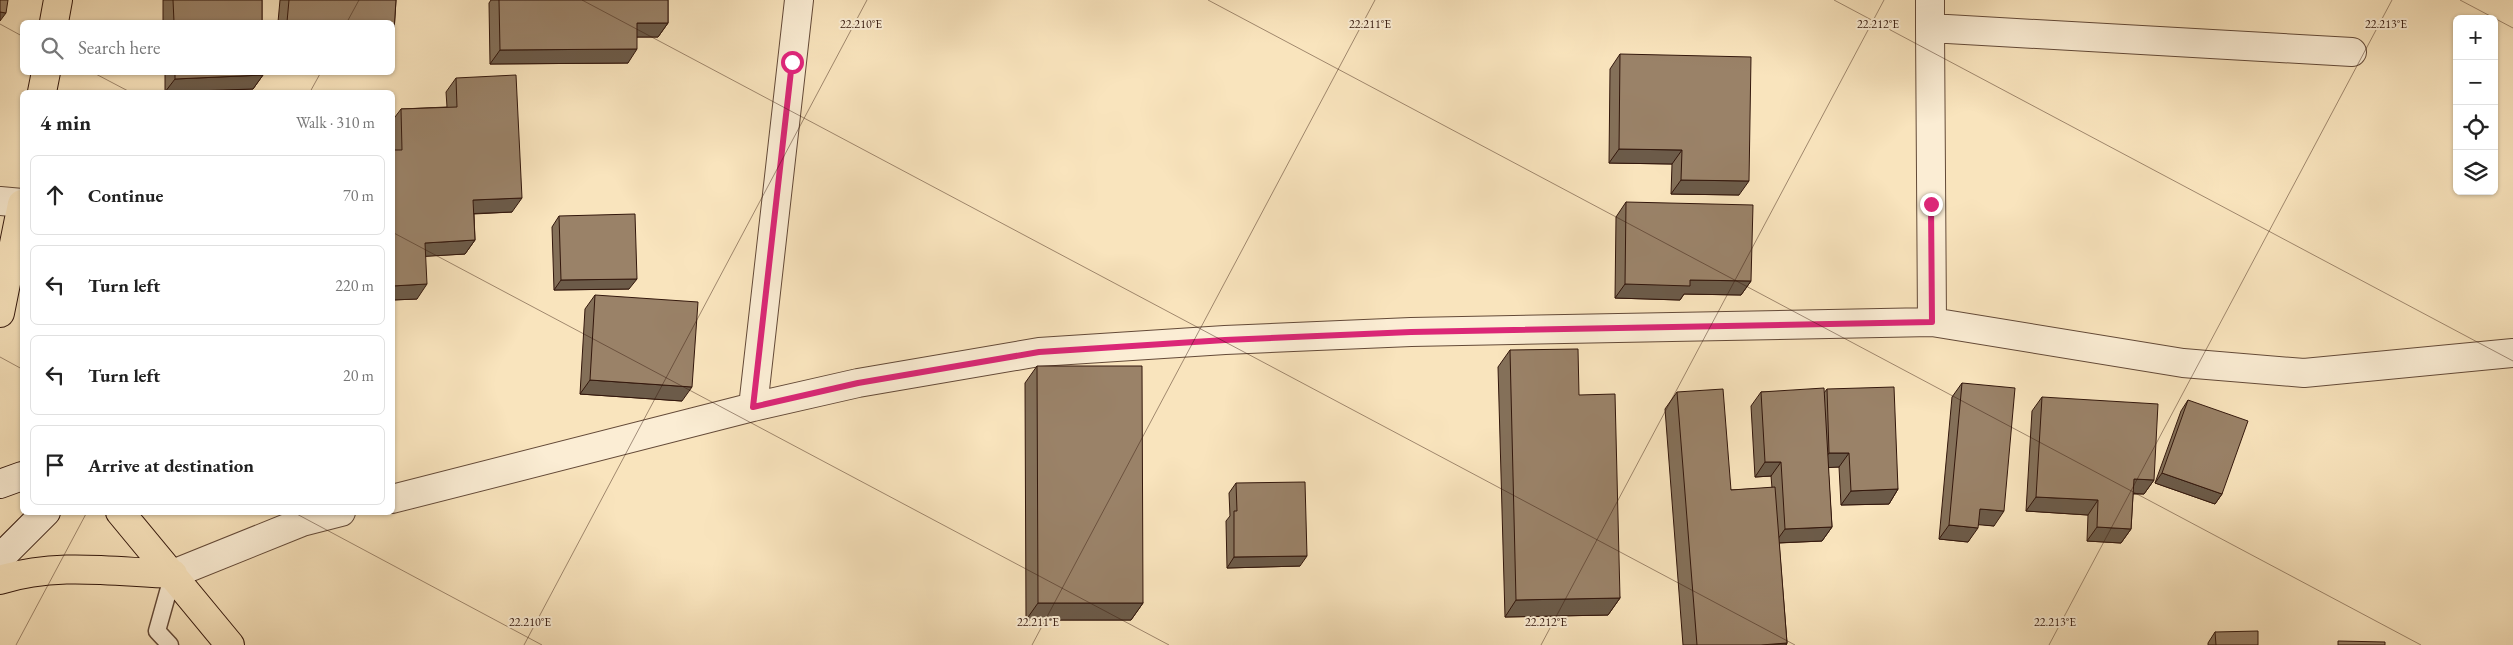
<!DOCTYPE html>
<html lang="en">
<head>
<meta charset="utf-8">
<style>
	body { margin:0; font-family:"EB Garamond",serif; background:#f2f2f2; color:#222 }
	.controls { position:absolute; right:15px; top:15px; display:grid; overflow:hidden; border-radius:8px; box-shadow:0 1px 4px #0004 }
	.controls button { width:45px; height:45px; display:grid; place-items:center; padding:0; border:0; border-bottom:1px solid #e0e0e0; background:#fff; color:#222; font:25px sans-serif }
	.stop { position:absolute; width:15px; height:15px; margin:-11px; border:4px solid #db2777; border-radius:50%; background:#fff }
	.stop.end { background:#db2777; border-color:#fff; box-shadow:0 1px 5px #0008 }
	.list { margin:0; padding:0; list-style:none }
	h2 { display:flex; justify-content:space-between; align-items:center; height:65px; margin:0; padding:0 20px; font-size:21px }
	h2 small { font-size:16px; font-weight:400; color:#767676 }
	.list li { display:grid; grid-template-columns:32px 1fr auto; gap:15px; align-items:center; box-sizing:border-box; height:80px; margin:0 10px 10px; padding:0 10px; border:1px solid #e0e0e0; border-radius:8px }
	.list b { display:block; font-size:19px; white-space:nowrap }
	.list em { font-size:16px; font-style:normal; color:#767676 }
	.icon { flex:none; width:28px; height:28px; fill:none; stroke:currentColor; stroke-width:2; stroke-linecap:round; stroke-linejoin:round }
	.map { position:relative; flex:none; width:2513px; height:645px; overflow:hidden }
	.search { position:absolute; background:#fff; box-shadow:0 1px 4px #0004; left:20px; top:20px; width:375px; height:55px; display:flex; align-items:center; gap:12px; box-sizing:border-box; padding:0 18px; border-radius:8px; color:#767676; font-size:19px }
	.panel { position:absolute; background:#fff; box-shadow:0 1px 4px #0004; left:20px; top:90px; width:375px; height:425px; border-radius:8px }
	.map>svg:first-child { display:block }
</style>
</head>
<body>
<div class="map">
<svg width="2513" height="645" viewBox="0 0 2513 645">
	<rect width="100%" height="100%" fill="#f9e4bd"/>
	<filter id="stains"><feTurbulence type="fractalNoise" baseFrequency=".004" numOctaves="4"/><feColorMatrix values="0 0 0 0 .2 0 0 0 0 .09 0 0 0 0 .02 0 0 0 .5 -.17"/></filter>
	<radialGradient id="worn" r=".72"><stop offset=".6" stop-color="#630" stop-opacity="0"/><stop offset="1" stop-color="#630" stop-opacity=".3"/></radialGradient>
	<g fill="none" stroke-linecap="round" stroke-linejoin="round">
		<defs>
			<path id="service" d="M170 645 157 631 173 574"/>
			<path id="minor" d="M1930 0V28
				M0 201 22 203
				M1932 322 1930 28 2352 52
				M753 407 799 0
				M392 499 753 407 858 383 1039 352 1225 340 1411 332 1932 322 2183 363 2304 373 2513 353
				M173 574 302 522 341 512"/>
			<path id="secondary" d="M0 484 22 476
				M0 558 46 512"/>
			<path id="primary" d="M54 22 58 0
				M42 92 46 72
				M0 313 22 204
				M120 512 230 645
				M0 580C57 562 114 572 173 574"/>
		</defs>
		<use href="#service" stroke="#644a38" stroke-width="19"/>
		<use href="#minor" stroke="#644a38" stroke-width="30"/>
		<use href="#secondary" stroke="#33170c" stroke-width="30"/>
		<use href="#primary" stroke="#33170c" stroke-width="30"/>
		<use href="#service" stroke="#fbedd4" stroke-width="16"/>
		<use href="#minor" stroke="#fbedd4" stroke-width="28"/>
		<use href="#secondary" stroke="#fbedd4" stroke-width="28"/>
		<use href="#primary" stroke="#f9e4bd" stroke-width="28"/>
	</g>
	<path fill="#847059" stroke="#33170c" d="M163 0H262V22H163Z
		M280 0H396L393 47 392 48V22H278Z
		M491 0H668V23L658 37H637L628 63 490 64 489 3Z
		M1620 54 1739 195 1671 194 1672 164 1609 163 1610 69Z
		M165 72H263V75L253 89 165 92Z
		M456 78 512 212 474 214 475 240 465 254 425 256 417 299 392 300V121L401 109 447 107 446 92Z
		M1626 202 1751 281 1741 295 1684 294 1680 300 1615 298 1616 217Z
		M559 216 629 289 554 290 552 227Z
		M595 295 682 401 580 394 585 309Z
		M1510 350 1579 395 1620 598 1608 615 1505 617 1498 367Z
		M1037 366 1143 603 1131 620H1026L1025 383Z
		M1962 383 1994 526 1979 524 1968 542 1939 539 1952 397Z
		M1827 389 1898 489 1889 504 1841 505 1839 467H1828L1832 527 1822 541 1779 543 1787 643 1786 645H1683L1665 409 1677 392 1731 490 1772 488 1771 476 1755 477 1751 406 1761 392 1824 393Z
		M2042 397 2154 480 2144 494H2133L2131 529 2121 543 2087 541 2088 515 2026 511 2032 411Z
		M2188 400 2222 494 2215 504 2155 483 2181 411Z
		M1236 483 1300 566 1227 568 1226 521 1230 516 1229 493Z
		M2215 632 2258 645H2208V643Z"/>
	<path fill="#6c5b49" stroke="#33170c" d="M0 12 6 13 0 21Z
		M637 23H668L658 37H627Z
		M637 49 628 63 490 64 500 50Z
		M263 75 253 89 165 92 175 79Z
		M1619 149 1682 150 1672 164 1609 163Z
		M1681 180 1749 181 1739 195 1671 194Z
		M522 198 512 212 463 214 473 200Z
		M475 240 465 254 415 257 425 243Z
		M637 279 629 289 554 290 561 280Z
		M1690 280 1751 281 1741 295 1684 294 1680 300 1615 298 1625 284Z
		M427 284 417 299 392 300V286Z
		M590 380 692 387 682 401 580 394Z
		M1829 453H1849L1839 467 1819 468Z
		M1765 462H1781L1771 476 1755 477Z
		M2162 473 2222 494 2215 504 2155 483Z
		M2134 479 2154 480 2144 494 2124 493Z
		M1898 489 1889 504 1841 505 1851 491Z
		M2036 497 2098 500 2088 515 2026 511Z
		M1980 509 2004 511 1994 526 1970 524Z
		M1949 525 1978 528 1968 542 1939 539Z
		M1832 527 1822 541 1775 543 1785 529Z
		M2097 527 2131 529 2121 543 2087 541Z
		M1307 556 1300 566 1227 568 1234 557Z
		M1620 598 1608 615 1505 617 1516 600Z
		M1038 603H1143L1131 620H1026Z
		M1787 643 1786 645H1761Z"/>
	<path fill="#9a8268" stroke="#33170c" d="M0 0H8L6 13 0 12Z
		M173 0H262V22H174Z
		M289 0H396L393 47 392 22H287Z
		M499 0H668V23H637V49L500 50Z
		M1620 54 1751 57 1749 181 1681 180 1682 150 1619 149Z
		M175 72H263V75L175 79Z
		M516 75 522 198 473 200 475 240 425 243 427 284 392 286V150H402L401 109 457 107 456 78Z
		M1626 202 1753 205 1751 281 1690 280V286L1625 284Z
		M635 214 637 279 561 280 559 216Z
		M595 295 698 302 692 387 590 380Z
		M1578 349 1579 395 1615 394 1620 598 1516 600 1510 350Z
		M1037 366H1142L1143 603H1038Z
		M1962 383 2015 388 2004 511 1980 509 1978 528 1949 525Z
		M1894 387 1898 489 1851 491 1849 453H1829L1827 389Z
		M1824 388 1832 527 1785 529 1781 462H1765L1761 392Z
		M1723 389 1731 490 1775 487 1787 643 1761 645H1697L1677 392Z
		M2042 397 2158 404 2154 480 2134 479 2131 529 2097 527 2098 500 2036 497Z
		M2188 400 2248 421 2222 494 2162 473Z
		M1305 482 1307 556 1234 557V511H1237L1236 483Z
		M2258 631V645H2216L2215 632Z
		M2338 641 2385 642V645H2338Z"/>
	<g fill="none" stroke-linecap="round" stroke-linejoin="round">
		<path stroke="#db2777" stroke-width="6" d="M792 62 753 407 858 383 1039 352 1225 340 1411 332 1932 322 1931 204"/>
	</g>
	<path fill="none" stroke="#33170c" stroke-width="1" stroke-opacity="0.45" d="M582 0 1795 645M1208 0 2421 645M1834 0 2513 361M2460 0 2513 28M347 22 359 0M0 24 22 36M92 72 130 92M310 92 321 72M392 232 1169 645M0 357 22 369M293 512 542 645M16 645 87 512M524 645 867 0M1032 645 1375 0M1541 645 1884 0M2049 645 2392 0"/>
	<g font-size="12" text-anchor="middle" fill="#33170c" stroke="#fbedd4" stroke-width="4" stroke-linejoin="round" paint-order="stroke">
		<text x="861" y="28">22.210°E</text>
		<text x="1370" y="28">22.211°E</text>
		<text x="1878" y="28">22.212°E</text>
		<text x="2386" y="28">22.213°E</text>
		<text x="530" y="626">22.210°E</text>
		<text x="1038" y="626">22.211°E</text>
		<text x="1546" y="626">22.212°E</text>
		<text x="2055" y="626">22.213°E</text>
	</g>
	<rect width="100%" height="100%" filter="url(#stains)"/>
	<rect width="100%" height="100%" fill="url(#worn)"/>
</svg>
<div class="controls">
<button>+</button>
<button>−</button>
<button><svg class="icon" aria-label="locate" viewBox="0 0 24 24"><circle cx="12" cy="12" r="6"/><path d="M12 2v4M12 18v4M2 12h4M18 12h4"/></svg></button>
<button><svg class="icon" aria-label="layers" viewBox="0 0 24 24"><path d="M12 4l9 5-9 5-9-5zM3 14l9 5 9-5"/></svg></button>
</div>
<div class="stop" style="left:792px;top:62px"></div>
<div class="stop end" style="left:1931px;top:204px"></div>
<div class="search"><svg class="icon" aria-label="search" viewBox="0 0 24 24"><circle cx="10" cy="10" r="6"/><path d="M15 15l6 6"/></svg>Search here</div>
<section class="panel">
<h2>4 min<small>Walk · 310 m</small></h2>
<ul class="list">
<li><svg class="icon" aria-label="ahead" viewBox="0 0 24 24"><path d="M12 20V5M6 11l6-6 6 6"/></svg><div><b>Continue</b></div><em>70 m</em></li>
<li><svg class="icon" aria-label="left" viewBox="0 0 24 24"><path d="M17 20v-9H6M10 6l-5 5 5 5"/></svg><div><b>Turn left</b></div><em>220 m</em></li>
<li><svg class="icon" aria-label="left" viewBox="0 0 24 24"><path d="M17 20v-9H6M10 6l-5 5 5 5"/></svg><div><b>Turn left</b></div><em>20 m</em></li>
<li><svg class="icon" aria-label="arrive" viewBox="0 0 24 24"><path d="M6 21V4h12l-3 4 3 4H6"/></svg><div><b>Arrive at destination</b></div></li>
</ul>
</section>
</div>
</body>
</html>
